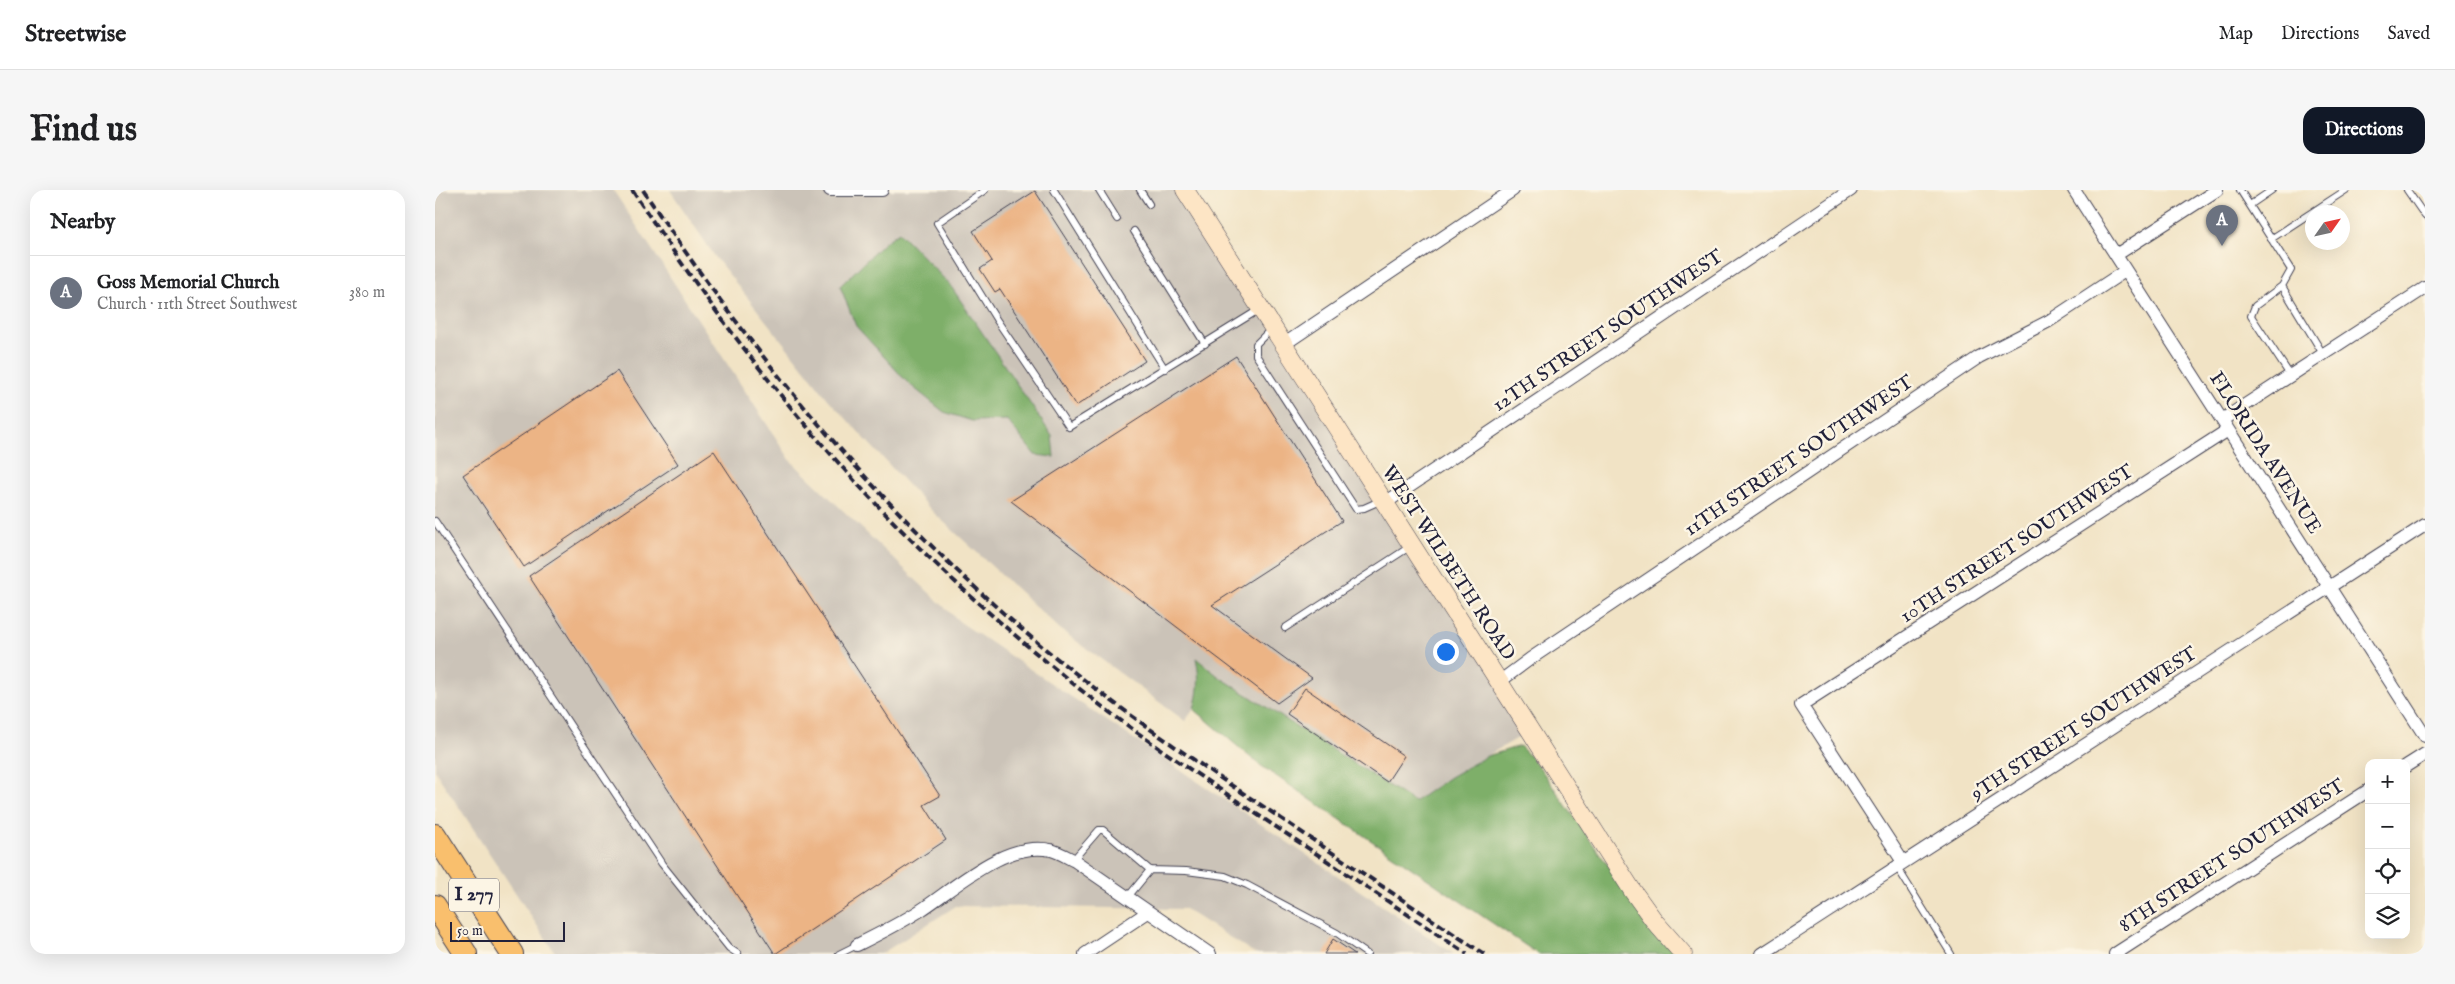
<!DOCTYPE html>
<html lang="en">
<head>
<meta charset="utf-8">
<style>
	body { margin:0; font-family:"IM FELL English",serif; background:#f6f6f6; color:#202124 }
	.controls { position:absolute; right:15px; bottom:15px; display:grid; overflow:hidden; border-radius:10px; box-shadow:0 5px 20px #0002 }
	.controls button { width:45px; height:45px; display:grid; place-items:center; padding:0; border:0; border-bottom:1px solid #e0e0e0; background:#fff; color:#202124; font:25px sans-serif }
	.compass { position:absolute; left:1870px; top:15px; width:45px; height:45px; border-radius:50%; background:#fff; box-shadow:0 5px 20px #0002; rotate:56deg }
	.scale { position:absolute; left:15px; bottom:12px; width:115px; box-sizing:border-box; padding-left:5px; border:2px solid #22223b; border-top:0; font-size:14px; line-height:18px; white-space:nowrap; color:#22223b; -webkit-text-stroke:4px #fcf5e5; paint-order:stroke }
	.you { position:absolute; left:1010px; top:461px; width:18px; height:18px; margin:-12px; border:4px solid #fff; border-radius:50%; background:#1a73e8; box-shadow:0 0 0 8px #1a73e833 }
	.badge { display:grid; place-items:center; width:32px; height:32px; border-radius:50%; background:#111827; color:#fff; font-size:16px; font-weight:700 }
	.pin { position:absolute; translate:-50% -41px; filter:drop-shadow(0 1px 2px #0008) }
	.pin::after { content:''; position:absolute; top:26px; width:18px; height:15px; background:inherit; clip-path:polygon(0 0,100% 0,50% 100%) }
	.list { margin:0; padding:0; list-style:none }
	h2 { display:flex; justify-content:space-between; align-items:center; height:65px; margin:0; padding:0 20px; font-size:21px }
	h2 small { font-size:16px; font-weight:400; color:#757577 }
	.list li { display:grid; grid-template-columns:32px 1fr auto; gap:15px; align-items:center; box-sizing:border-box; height:75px; padding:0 20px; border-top:1px solid #e0e0e0 }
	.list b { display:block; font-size:19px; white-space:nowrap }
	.list p { margin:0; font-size:16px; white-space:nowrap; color:#757577 }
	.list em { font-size:16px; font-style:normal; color:#757577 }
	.icon { flex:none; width:28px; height:28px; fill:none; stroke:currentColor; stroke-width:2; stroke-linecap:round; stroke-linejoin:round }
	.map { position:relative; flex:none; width:1990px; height:764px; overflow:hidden; border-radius:15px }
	header { display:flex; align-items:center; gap:30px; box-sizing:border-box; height:70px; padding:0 25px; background:#fff; border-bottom:1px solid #e0e0e0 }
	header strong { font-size:24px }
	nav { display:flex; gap:28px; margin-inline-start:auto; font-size:18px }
	.intro { display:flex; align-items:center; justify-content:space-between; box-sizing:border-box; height:120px; padding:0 30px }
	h1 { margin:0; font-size:35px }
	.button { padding:12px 22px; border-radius:15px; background:#111827; color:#fff; font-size:18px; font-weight:700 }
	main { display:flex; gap:30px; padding:0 30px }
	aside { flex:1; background:#fff; border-radius:15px; box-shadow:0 5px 20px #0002 }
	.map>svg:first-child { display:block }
</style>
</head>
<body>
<header>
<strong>Streetwise</strong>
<nav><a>Map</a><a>Directions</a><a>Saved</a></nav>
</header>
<div class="intro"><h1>Find us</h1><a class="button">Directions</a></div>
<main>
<aside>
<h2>Nearby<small></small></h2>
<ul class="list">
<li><span class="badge" style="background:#6b7280">A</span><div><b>Goss Memorial Church</b><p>Church · 11th Street Southwest</p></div><em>380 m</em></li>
</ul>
</aside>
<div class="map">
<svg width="1990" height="764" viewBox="0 0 1990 764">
	<rect width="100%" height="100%" fill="#fcf5e5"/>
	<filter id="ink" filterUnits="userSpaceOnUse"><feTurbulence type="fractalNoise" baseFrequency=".02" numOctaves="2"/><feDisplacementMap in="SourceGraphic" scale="10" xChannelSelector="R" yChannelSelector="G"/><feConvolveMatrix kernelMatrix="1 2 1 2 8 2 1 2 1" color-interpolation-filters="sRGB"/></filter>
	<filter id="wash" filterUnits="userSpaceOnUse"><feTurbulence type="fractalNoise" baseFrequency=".0096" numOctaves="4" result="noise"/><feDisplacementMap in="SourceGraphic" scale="20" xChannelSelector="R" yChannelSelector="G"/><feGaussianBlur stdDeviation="1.12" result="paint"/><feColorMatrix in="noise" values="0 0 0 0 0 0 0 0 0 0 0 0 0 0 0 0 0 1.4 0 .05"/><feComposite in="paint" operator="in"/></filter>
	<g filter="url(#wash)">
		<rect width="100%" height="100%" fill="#f1e3c5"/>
		<path fill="#cbc3b8" d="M0 0H178L356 271 525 432 1019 764H821L750 719 521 716 446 764H121L0 581Z
			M235 0H750L1095 541 1015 587 979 612 783 486 762 468 764 504 759 519 750 531 625 439 498 322 393 209 281 68Z"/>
		<path fill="#7eaf69" stroke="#506852" d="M464 42 515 95 617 246 619 267 600 265 572 230 537 231 509 222 473 193 421 136 405 96 449 53Z
			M761 468 783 486 979 612 1015 587 1052 566 1085 556 1103 575 1167 667 1242 764H1103L822 573 759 519C764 501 765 486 761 468Z"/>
		<g id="blocks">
			<path fill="#ecb485" d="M600 1 710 171 641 216 565 99 560 102 545 79 557 71 538 41Z
				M801 166 907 331 777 415 877 488 842 513 576 311Z
				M182 181 243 274 89 377 28 285Z
				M279 261 505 606 489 615 511 650 340 764 94 386Z
				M870 498 969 566 952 592 852 524Z
				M898 749 920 764H889Z"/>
		</g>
	</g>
	<g filter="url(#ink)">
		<use href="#blocks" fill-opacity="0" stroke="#413f50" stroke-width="1"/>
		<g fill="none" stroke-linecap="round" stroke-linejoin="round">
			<defs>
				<path id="lane" d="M550 0 502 33 561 129 634 237 825 119
					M619 0 730 179
					M664 0 682 29
					M705 0 714 14
					M1805 0 1856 80 1847 96 1888 164
					M1972 0 1990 26
					M1815 15 1837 0
					M699 41 770 154
					M1836 49 1911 0
					M1847 96 1820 116 1816 126 1855 185
					M837 138 821 154V165L921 319 929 318 947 310
					M0 331 227 674 294 758 303 764
					M850 438 976 356
					M638 670 664 640H668L715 680 692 708
					M1462 677 1516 764
					M715 680 751 681 790 686 812 695 902 743 932 764
					M404 764 422 755"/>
				<path id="street" d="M395 0H447
					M1639 0 1990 546
					M1681 65 1782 0
					M848 155 1078 0
					M1787 230 1990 98
					M950 313 1416 0
					M1064 492 1095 469 1544 167 1614 131 1690 81
					M1971 576 1990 564
					M1468 672 1366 515 1793 240
					M422 755C444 744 466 733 486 720 521 697 571 650 616 660 624 662 632 667 640 671L775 764
					M650 764 713 722
					M1327 764 1990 335
					M1680 764 1934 600"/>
				<path id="secondary" d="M750 0 1197 700 1220 732 1248 764"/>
				<path id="highway" d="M0 645 77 764
					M0 716 31 764"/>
			</defs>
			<use href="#lane" stroke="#413f50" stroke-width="8"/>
			<use href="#street" stroke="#413f50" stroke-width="14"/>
			<use href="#secondary" stroke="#413f50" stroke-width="19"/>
			<use href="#highway" stroke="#413f50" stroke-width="24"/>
			<use href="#lane" stroke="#fff" stroke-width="6"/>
			<use href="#street" stroke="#fff" stroke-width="12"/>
			<use href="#secondary" stroke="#fde5c5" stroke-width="18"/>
			<use href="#highway" stroke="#f9bf6d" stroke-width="22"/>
			<path stroke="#22223b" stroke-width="4" stroke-dasharray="8 4" stroke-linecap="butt" d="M197 0C259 94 326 186 401 270 470 349 549 421 630 487 689 536 753 578 817 621 888 668 960 716 1032 764
				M208 0C318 165 440 313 591 443 669 509 753 567 838 623 908 670 978 717 1049 764"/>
		</g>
	</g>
	<g text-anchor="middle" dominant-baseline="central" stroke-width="5" stroke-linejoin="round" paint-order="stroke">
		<rect fill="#fcf5e5" stroke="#63616e" stroke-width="1" x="14" y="688.5" width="50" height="33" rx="4"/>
		<g font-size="19" font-weight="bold" fill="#22223b">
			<text x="39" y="705">I 277</text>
		</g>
		<g font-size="20" fill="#22223b" stroke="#fcf5e5">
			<text transform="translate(1173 141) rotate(-34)">12TH STREET SOUTHWEST</text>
			<text transform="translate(1830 263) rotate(57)">FLORIDA AVENUE</text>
			<text transform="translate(1364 266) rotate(-34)">11TH STREET SOUTHWEST</text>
			<text transform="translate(1582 354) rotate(-33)">10TH STREET SOUTHWEST</text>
			<text transform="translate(1013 373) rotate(57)">WEST WILBETH ROAD</text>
			<text transform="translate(1649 534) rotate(-33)">9TH STREET SOUTHWEST</text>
			<text transform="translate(1797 666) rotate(-33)">8TH STREET SOUTHWEST</text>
		</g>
	</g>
</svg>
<div class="controls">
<button>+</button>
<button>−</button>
<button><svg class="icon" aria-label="locate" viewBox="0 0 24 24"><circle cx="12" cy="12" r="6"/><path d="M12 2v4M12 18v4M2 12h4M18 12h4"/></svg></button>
<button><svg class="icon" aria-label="layers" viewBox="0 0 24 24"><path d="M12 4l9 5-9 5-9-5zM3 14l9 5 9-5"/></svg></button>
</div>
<svg class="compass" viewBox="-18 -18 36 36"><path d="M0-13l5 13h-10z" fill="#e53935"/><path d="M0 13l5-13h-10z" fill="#757577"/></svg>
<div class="scale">50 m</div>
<div class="you"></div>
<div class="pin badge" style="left:1787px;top:56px;background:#6b7280">A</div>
</div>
</main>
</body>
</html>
